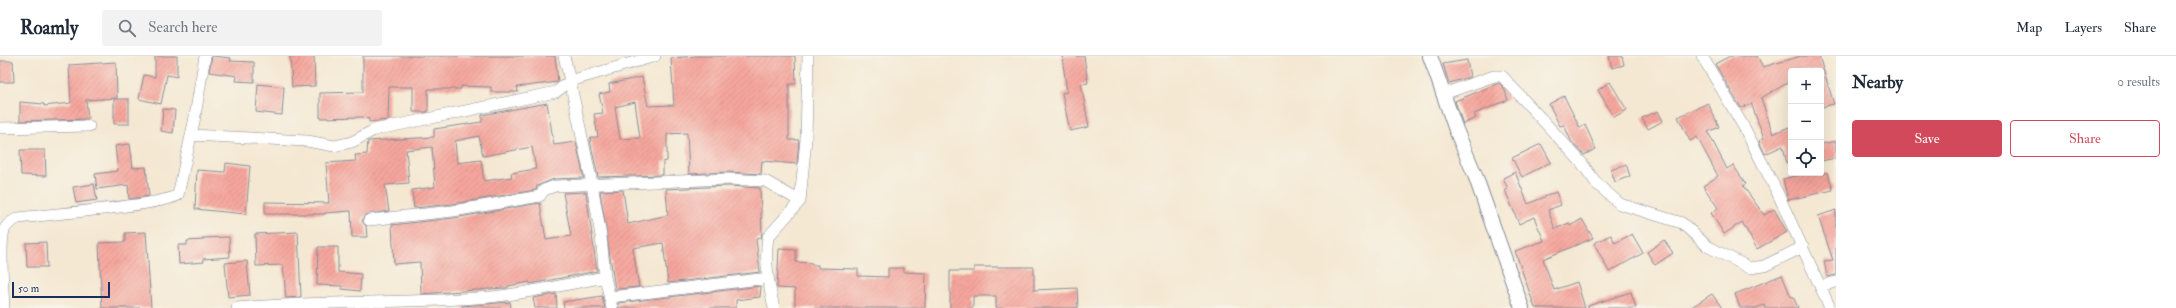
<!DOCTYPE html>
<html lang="en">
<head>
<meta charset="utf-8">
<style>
	body { margin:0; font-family:"IM FELL Double Pica",serif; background:#f2f2f3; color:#1f2937 }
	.controls { position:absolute; right:12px; top:12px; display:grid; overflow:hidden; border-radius:4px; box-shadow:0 4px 16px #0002 }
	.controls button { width:36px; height:36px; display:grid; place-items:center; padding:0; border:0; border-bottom:1px solid #e0e1e3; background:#fff; color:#1f2937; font:20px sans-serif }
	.scale { position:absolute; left:12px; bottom:10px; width:98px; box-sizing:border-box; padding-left:4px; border:2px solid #1b2f5e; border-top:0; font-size:11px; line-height:14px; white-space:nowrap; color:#1b2f5e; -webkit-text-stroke:3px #f7f3e8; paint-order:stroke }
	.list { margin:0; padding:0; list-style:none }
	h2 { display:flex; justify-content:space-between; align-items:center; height:52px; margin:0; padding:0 16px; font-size:17px }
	h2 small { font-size:13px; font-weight:400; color:#747a83 }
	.actions { display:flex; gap:8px; padding:12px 16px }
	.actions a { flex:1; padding:9px 0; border:1px solid #d1495b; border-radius:4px; text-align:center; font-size:14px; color:#d1495b }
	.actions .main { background:#d1495b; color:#fff }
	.icon { flex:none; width:22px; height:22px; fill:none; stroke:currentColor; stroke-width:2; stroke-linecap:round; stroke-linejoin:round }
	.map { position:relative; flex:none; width:1836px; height:252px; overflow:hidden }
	header { display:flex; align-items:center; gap:24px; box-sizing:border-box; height:56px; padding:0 20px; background:#fff; border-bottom:1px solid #e0e1e3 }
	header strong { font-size:19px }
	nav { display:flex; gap:22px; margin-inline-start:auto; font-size:14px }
	.search { width:280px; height:36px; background:#f2f2f3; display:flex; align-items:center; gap:10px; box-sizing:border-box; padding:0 14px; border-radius:4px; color:#747a83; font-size:15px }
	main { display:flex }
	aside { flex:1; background:#fff }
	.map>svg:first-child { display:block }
</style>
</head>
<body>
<header>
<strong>Roamly</strong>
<div class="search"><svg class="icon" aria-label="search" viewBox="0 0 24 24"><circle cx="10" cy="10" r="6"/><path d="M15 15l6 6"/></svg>Search here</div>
<nav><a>Map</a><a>Layers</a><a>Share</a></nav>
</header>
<main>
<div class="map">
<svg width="1836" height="252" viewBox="0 0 1836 252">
	<defs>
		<pattern id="building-hatch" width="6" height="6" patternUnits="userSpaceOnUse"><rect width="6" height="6" fill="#f6a69c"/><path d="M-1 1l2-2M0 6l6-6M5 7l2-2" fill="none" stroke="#d28f89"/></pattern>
	</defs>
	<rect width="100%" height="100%" fill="#f7f3e8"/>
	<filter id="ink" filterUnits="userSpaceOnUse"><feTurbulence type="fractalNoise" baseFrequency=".025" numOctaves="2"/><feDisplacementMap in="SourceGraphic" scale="8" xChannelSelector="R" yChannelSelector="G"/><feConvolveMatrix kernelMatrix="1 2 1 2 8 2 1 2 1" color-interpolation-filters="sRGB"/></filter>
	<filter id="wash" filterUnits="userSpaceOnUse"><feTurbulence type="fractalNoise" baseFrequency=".012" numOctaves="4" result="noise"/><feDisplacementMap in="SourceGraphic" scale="16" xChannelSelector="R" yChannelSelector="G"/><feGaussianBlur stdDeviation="0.9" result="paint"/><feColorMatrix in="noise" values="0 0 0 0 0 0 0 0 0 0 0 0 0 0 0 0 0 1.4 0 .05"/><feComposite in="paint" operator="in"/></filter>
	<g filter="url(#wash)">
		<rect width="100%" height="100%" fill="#f4e8d2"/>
		<g id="blocks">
			<path fill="url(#building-hatch)" fill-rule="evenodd" d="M155 0H177V21L167 19 161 48 139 43 144 19 155 21Z
				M212 0 231 2 230 5 254 6V26L236 25 237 20 209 16Z
				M290 0H314L315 30 292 31Z
				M363 0H555L558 26 517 31 518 36H491V31L461 30V33H428V56H413V31H389L388 64 369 66V63L363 61 320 62V37L363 36Z
				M696 0H795L796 28H789V84H799L797 108 762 105 761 118 728 116 689 118 687 77 667 78V105L663 106V119L598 121 590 84 591 81H598L594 58 603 57 599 38 610 36 609 28 642 21 648 50 674 49 671 2ZM635 46 640 82 620 83 615 51Z
				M1062 0H1084L1088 27 1081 28 1089 71 1070 75 1062 37 1067 36Z
				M1609 0H1622L1624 9 1612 12Z
				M1730 0H1757L1763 11 1801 0H1819L1834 48 1821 51V15H1791V25L1761 42 1773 78 1791 70V107L1787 108 1783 90 1765 98 1759 85 1764 82 1751 47 1741 52 1715 8Z
				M1467 4 1470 21 1449 27 1443 8Z
				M0 5H13L14 26H0Z
				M116 6 117 42 86 44 88 63 20 65V46L44 48V50L71 47 69 9Z
				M1610 26 1627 54 1614 61 1598 34Z
				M1499 27 1504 32 1508 44 1474 58 1476 62 1463 68 1455 45Z
				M258 28 284 31 282 59 256 56Z
				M1564 40 1580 72 1585 69 1596 93 1584 99 1571 85 1564 69 1560 70 1549 48Z
				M114 43H129V68H114Z
				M547 47 554 89 576 86 584 122 554 123 537 130 536 134 452 148 414 152 412 134 435 131 432 91 406 94 409 127 385 129 389 155 365 159 362 165 366 170 367 181H352L351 155 325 157V158H265V146L329 147 326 107 356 105 355 99 367 98 368 85 434 81V73L482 66V59ZM479 80 483 100 532 91 536 113 511 117 512 121 484 125 481 104 457 107 455 85Z
				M1708 47 1719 71 1708 76 1727 113 1733 109 1746 128 1743 130 1764 159 1774 153 1787 176 1757 193 1742 166 1724 178 1711 157 1718 152 1703 130 1718 120 1697 81 1690 85 1678 61Z
				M163 53 175 54 173 77 161 75Z
				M1658 55 1663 65 1648 73 1642 62Z
				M1836 85V102L1821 105V88Z
				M130 88 133 112 146 111 149 140 129 143 128 129 97 133 95 118 118 115 115 90Z
				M1541 88 1551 106 1522 121 1512 102Z
				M20 94H45L46 120 21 119Z
				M226 107 250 110 246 158 195 153 197 114 225 116Z
				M1626 108 1630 120 1615 126 1611 114Z
				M1515 116 1528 148 1556 136 1561 149 1548 154 1555 173 1569 167 1570 170 1582 163 1593 182 1543 203 1554 234 1577 226 1585 252H1535L1515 195 1544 185 1534 161 1519 168 1505 134 1508 133 1503 122Z
				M1806 117H1828L1833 134 1788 144 1783 123Z
				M94 128 97 144 76 147 73 131Z
				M728 130 760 132 762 177 761 182 756 183 760 216 668 227 663 187 633 192 639 231 615 233 600 135 623 134 628 168 668 159 666 133Z
				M586 136 597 215 530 228V226L508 230V232H504L421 238 420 206 394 208 392 169 454 162 540 147 546 184 571 180 563 137Z
				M1836 154V219L1827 221 1824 205 1833 204 1818 160Z
				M146 176 151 252H102L99 187 125 186V177Z
				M298 176 301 241 286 242 283 209 256 210 255 178Z
				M1632 178 1643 197 1609 216 1594 187 1611 179 1615 187Z
				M229 181 230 201 203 203 204 206 179 208 178 189H187V185L203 184V182Z
				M1664 184 1673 197 1655 209 1647 196Z
				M46 186 47 211H27L26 187Z
				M318 191H338V216L361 218 360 235 342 233V230L317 229Z
				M779 193 796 194V206L812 207V209H818V212L858 213V220L888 221V212H904V216L926 217 925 252H795V233L777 232Z
				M247 205 250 239 228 241 225 207Z
				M974 211H1034V234L1077 232 1078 252H996V240H973V252H950V215H974Z
				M1782 219 1791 241 1793 240 1798 252H1765L1764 249 1756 252H1740L1735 238Z
				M761 230 760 241 736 244V252H619L618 247Z
				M1631 236 1636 252H1588V250Z
				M556 238 557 252H535L533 242Z
				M1712 238 1722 252H1690Z
				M602 240 605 252H564L563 246Z
				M510 246 511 252H462V250Z"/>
		</g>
	</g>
	<g filter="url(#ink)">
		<use href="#blocks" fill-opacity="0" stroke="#888c98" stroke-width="1"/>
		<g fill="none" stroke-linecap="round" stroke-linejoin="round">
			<defs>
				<path id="minor" d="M564 0 570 25 655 0
					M1702 0 1745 73 1778 138 1830 252
					M1443 38 1494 20H1502L1581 106 1597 128 1620 148 1682 167 1707 190 1750 212 1764 210 1803 191
					M0 72 89 70
					M191 79 307 85 334 90 352 86 374 74 556 36 570 25 592 128 601 180 605 221 612 252
					M369 164 453 155 540 140 544 134 555 130 728 123 765 125 800 145
					M1820 230 1836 226
					M611 241 768 222
					M4 252C3 235 0 188 4 174 7 168 12 165 18 162 43 159 165 149 178 139L194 66 205 0
					M237 252C322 244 407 248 491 241 529 237 567 228 605 221
					M774 252C769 229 764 205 768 181L800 145 806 83 808 0"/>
				<path id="tertiary" d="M1430 0 1456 74 1475 119 1522 252"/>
			</defs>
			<use href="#minor" stroke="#888c98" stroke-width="12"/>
			<use href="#tertiary" stroke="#888c98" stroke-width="16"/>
			<use href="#minor" stroke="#fff" stroke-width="11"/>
			<use href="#tertiary" stroke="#fff" stroke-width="14"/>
		</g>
	</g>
</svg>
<div class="controls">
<button>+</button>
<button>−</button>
<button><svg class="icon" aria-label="locate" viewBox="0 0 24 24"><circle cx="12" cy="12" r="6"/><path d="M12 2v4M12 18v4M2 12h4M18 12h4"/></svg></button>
</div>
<div class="scale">50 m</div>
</div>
<aside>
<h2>Nearby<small>0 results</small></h2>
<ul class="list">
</ul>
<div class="actions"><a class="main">Save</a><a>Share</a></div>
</aside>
</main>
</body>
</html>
